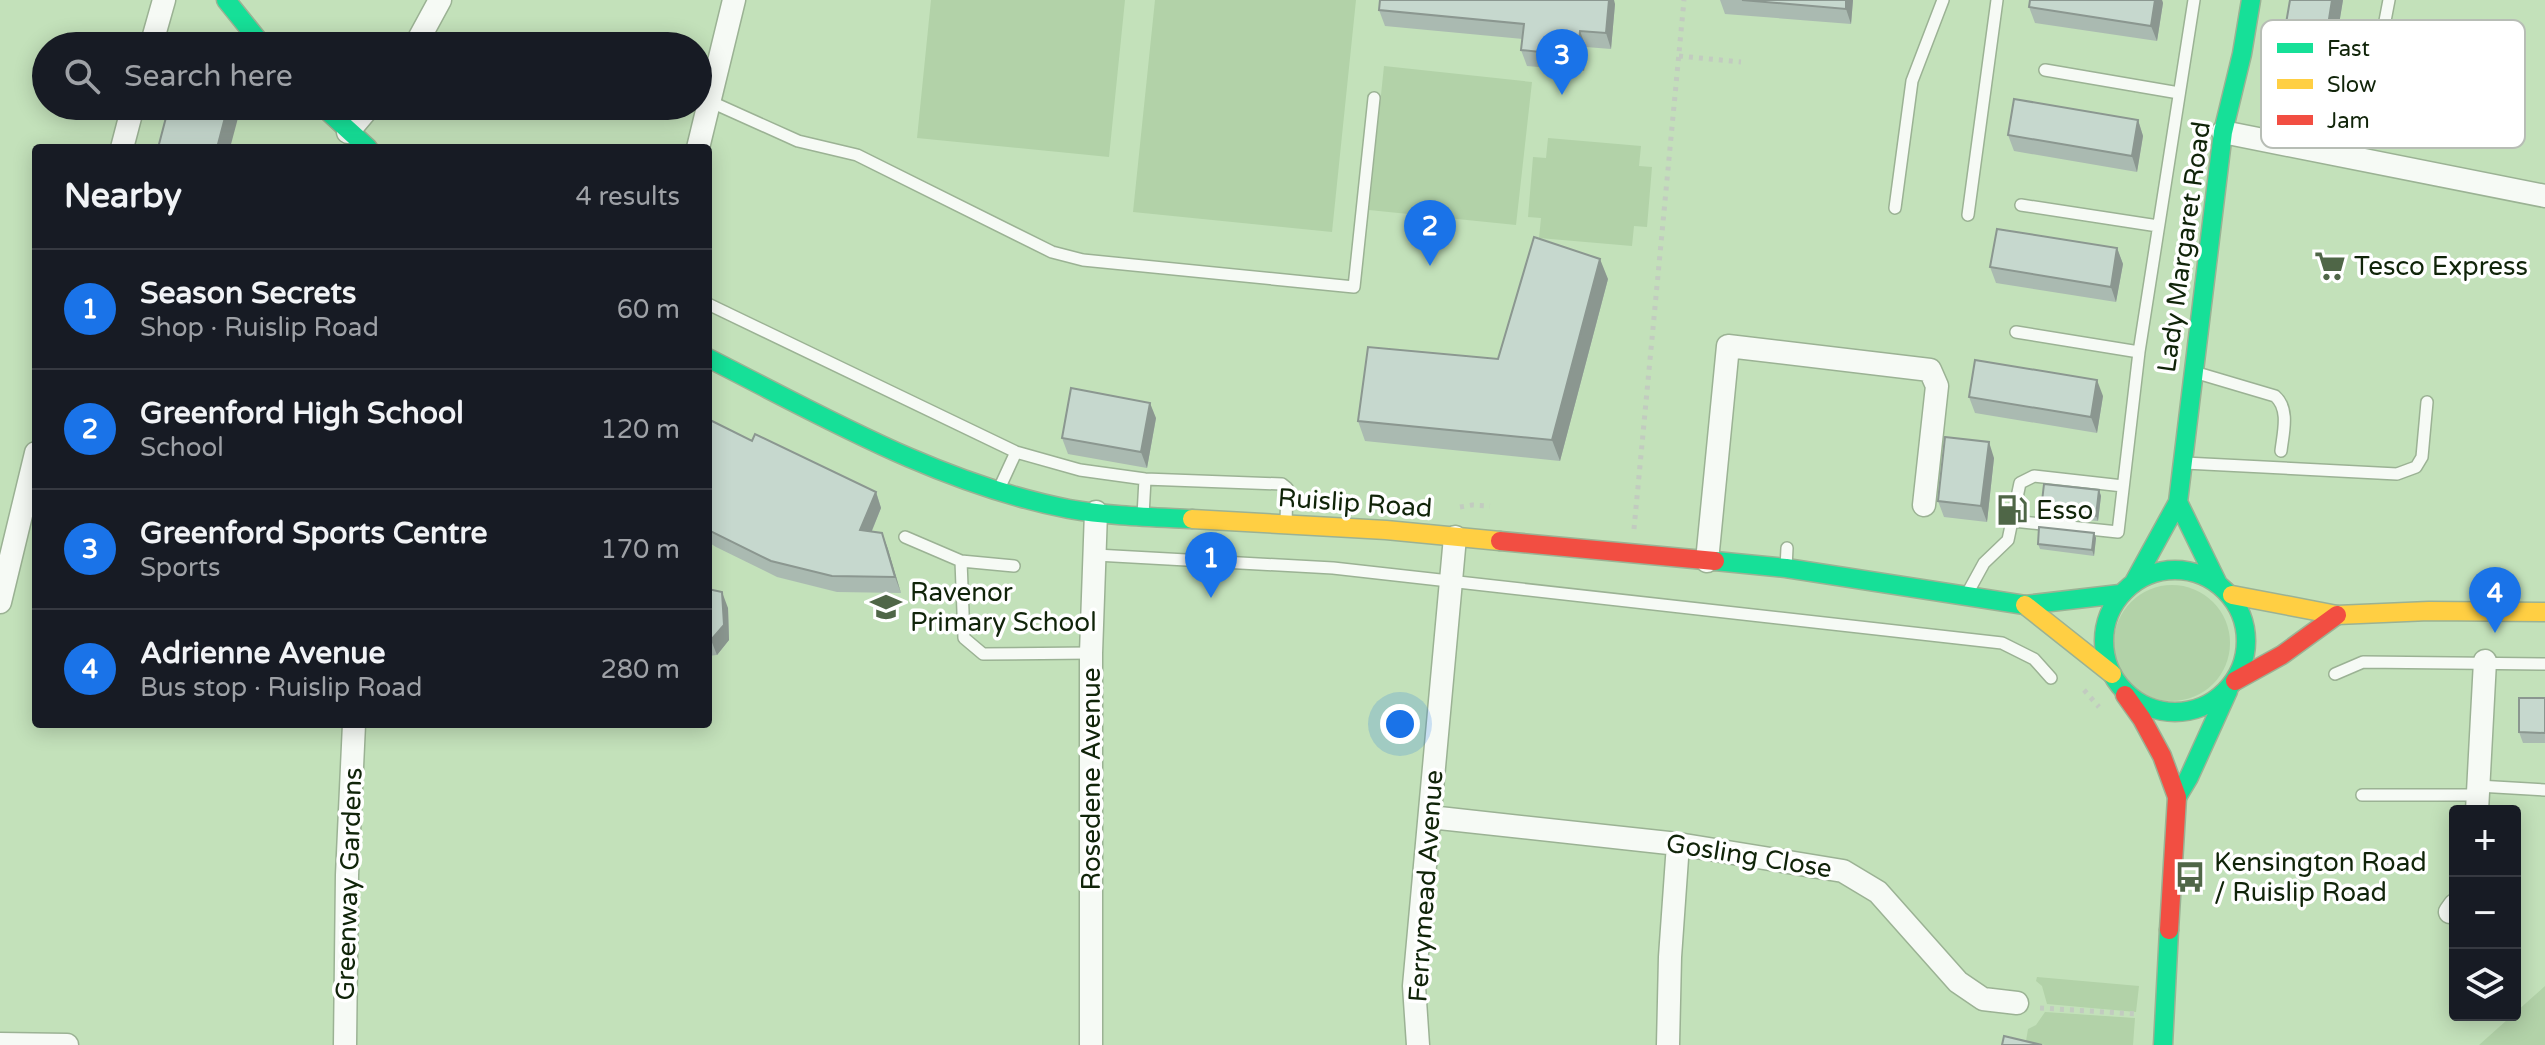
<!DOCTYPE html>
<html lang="en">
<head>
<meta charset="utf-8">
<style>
	body { margin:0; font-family:"Varela Round",sans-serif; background:#242831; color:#f1f3f6 }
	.controls { position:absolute; right:24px; bottom:24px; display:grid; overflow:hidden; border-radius:8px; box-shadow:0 4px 20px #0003 }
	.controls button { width:72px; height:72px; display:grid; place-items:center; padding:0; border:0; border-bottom:2px solid #363941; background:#171b24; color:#f1f3f6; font:40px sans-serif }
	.you { position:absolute; left:1400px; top:724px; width:28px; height:28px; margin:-20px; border:6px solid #fff; border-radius:50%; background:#1a73e8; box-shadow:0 0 0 12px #1a73e833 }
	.badge { display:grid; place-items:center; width:52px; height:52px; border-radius:50%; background:#1a73e8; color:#fff; font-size:26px; font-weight:700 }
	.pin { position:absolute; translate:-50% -66px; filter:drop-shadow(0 2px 4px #0008) }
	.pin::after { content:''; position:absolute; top:42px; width:28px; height:24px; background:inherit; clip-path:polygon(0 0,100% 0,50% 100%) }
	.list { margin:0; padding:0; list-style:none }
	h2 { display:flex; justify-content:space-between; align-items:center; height:104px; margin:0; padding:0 32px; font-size:34px }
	h2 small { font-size:26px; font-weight:400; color:#9ea1a6 }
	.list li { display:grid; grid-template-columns:52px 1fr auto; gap:24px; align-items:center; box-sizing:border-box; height:120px; padding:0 32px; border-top:2px solid #363941 }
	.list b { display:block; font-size:30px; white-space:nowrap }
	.list p { margin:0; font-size:26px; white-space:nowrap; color:#9ea1a6 }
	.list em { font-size:26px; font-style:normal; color:#9ea1a6 }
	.icon { flex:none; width:44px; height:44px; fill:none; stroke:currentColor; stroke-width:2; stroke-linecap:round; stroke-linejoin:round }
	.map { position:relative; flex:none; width:2545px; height:1045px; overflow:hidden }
	.search { position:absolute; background:#171b24; box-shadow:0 4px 20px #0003; left:32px; top:32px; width:680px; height:88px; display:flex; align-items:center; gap:20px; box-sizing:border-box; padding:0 28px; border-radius:44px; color:#9ea1a6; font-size:30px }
	.panel { position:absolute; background:#171b24; box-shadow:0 4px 20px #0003; left:32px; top:144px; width:680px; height:584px; border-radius:8px }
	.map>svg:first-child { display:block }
</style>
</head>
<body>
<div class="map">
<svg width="2545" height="1045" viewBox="0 0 2545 1045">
	<rect width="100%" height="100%" fill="#c3e1ba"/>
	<path fill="#b2d2a8" d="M931 0H1125L1109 157 917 138Z
		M1155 0H1356L1332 232 1133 212Z
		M1384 66 1532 82 1516 225 1369 210Z
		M1548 138 1641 146 1639 166 1652 167 1647 227 1634 226 1632 246 1539 238 1541 218 1528 217 1533 157 1546 158Z
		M2114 643a58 58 0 1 1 116 0a58 58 0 1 1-116 0Z
		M2037 977 2139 986 2136 1012 2047 1004 2042 986 2036 981Z
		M2545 986V1045H2479Z
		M2045 1012 2135 1018 2133 1045H2045L2026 1041 2028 1029 2036 1025Z"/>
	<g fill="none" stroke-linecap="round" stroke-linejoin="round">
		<defs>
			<path id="lane" d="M2045 70 2179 93
				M709 101 798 141 857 155 1052 252 1083 260 1354 287 1374 98
				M2339 155 2359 95 2380 47 2389 0
				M2021 205 2158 226
				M1895 208 1912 81 1943 0
				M1968 215 1997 0
				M708 304 1016 452
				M2016 332 2139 352
				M2194 372 2275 396C2290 409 2283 433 2281 451
				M2185 463 2397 474 2416 467 2422 457 2427 402
				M999 489 1016 452 1080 470 1145 479 1282 484 1287 488 1286 522
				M1143 516 1145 479
				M2013 521 2118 532 2139 352 2194 0
				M905 537 961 561 964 638 983 654 1091 653
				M1096 555 1333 568 2002 643 2034 659 2051 678
				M961 561 1014 566
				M1786 568 1787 548
				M1967 594 1984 563 2008 540 2020 483 2034 476 2123 486
				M2335 674 2363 662 2545 664
				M2478 786 2545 790
				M2362 795H2478"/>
			<path id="street" d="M151 46 164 0
				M415 46 440 0
				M348 132 370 106
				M2223 132 2545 196
				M122 148 133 106
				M698 148 734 0
				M1707 561 1728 346 1930 370 1937 386 1924 505
				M0 602 36 453
				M2477 811 2485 661
				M1430 817 1678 844 1843 871 1878 892 1958 982 1983 999 2017 1003
				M2450 912 2455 905
				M0 1044 67 1045
				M345 1045 347 875 354 724
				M1091 1045V653L1096 512
				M1418 1045 1414 986 1455 537
				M1668 1045 1670 957 1678 844"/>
			<path id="fast" d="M226 0 263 46
				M322 106 368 148
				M708 358C824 417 940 484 1069 509 1109 516 1151 517 1192 519
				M2178 502 2218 584
				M1715 561 1786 568 2025 605 2120 594
				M2104 641a71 71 0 1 1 142 0a71 71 0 1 1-142 0Z
				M2133 584 2178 502 2223 132 2242 54 2251 0
				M2177 797 2189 777 2228 691
				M2163 1045 2169 930"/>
			<path id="slow" d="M1192 519 1386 530 1500 541
				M2232 595 2337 615 2429 611 2545 612
				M2025 605 2112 674"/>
			<path id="jam" d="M1500 541 1715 561
				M2235 681 2282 655 2337 615
				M2125 695 2142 719 2162 756 2177 797 2169 930"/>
		</defs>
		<use href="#lane" stroke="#9bb294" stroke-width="14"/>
		<use href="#street" stroke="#9bb294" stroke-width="25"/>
		<use href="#fast" stroke="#9bb294" stroke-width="21"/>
		<use href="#slow" stroke="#9bb294" stroke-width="21"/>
		<use href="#jam" stroke="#9bb294" stroke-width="21"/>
		<path stroke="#c2cbc0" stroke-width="5" stroke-dasharray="4 6" stroke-linecap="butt" d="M1679 56 1741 62
			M1460 507 1472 505 1490 506
			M1634 529 1684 0
			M2084 690 2099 707
			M2040 1008 2137 1014"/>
		<use href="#lane" stroke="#f6faf5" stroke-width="11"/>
		<use href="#street" stroke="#f6faf5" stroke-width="22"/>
		<use href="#fast" stroke="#16e098" stroke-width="18"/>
		<use href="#slow" stroke="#ffcf43" stroke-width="18"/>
		<use href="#jam" stroke="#f24e42" stroke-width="18"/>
	</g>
	<path fill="#aabab1" d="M1720 0H1853L1851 24 1725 14Z
		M2030 0H2162L2163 3 2157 41 2035 23 2029 7Z
		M2343 0 2327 97 2285 90 2278 70Z
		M1615 4 1611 49 1586 47 1584 71 1527 66 1521 50 1523 39 1385 26 1379 10Z
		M2138 120 2143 136 2137 172 2014 151 2008 135Z
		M2117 248 2123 264 2116 302 1996 283 1990 267Z
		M1608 279 1560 461 1365 441 1358 421 1498 359Z
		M2103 396 2097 433 1975 413 1969 397Z
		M1156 418 1147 468 1068 454 1062 438Z
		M708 419 752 441 876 492 881 508 872 531 882 533 901 593 837 592 777 577 716 547 708 542Z
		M1994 458 1987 522 1944 517 1938 501Z
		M2099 490 2101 496 2098 521 2043 516 2041 510Z
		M2094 533 2096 538 2094 556 2040 549 2038 544Z
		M708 589 728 608 729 640 717 655 708 656Z
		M2545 698V743H2523L2519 732Z"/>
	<path fill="#8b9790" d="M1609 0H1614L1615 4 1611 49 1606 33Z
		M1846 0H1853L1851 24 1846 9Z
		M2155 0H2162L2163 3 2157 41 2151 26Z
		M2332 0H2343L2327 97 2320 76Z
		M1580 31 1586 47 1584 71 1578 56Z
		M228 106H233L238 118 230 148H217Z
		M2138 120 2143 136 2137 172 2132 156Z
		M2117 248 2123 264 2116 302 2111 287Z
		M1600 259 1608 279 1560 461 1552 440Z
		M2097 380 2103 396 2097 433 2091 417Z
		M1150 403 1156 418 1147 468 1141 452Z
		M1989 442 1994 458 1987 522 1981 506Z
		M2099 490 2101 496 2098 521 2096 516Z
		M876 492 881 508 866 545 860 530Z
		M882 533 888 549 901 593 895 577Z
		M2094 533 2096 538 2094 556 2092 550Z
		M722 592 728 608 729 640 717 655 711 640Z"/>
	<path fill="#c6d8ce" stroke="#8b9790" stroke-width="2" d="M1380 0H1609L1606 33 1580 31 1578 56 1521 50 1524 24 1379 10Z
		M1742 0H1846V9Z
		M2030 0H2155L2151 26 2029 7Z
		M2290 0H2332L2320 76 2278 70Z
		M2014 99 2138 120 2132 156 2008 135Z
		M169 106H228L217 148H158Z
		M1997 229 2117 248 2111 287 1990 267Z
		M1534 237 1600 259 1552 440 1358 421 1368 347 1498 359Z
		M1975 360 2097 380 2091 417 1969 397Z
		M1071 388 1150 403 1141 452 1062 438Z
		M708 419 752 441 755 434 876 492 860 530 882 533 895 577 832 576 771 561 708 530Z
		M1945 437 1989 442 1981 506 1938 501Z
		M2044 484 2099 490 2096 516 2041 510Z
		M2039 527 2094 533 2092 550 2038 544Z
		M708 589 722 592 724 625 711 640H708Z
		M2519 698H2545V733L2519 732Z
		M2004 1036 2042 1045H2002Z"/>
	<defs>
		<symbol id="supermarket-bare" viewBox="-9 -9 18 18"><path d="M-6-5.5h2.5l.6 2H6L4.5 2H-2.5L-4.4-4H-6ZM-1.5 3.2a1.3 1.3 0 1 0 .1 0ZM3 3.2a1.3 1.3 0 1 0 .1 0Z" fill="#4f6647" stroke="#fff" stroke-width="2.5" paint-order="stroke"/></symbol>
		<symbol id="fuel-bare" viewBox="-9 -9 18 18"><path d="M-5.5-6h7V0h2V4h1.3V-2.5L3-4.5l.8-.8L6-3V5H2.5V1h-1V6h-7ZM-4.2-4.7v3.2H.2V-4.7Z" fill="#4f6647" stroke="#fff" stroke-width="2.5" paint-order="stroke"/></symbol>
		<symbol id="school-bare" viewBox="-9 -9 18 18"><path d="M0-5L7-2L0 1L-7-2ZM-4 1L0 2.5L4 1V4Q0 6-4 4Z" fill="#4f6647" stroke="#fff" stroke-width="2.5" paint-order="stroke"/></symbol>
		<symbol id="bus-bare" viewBox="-9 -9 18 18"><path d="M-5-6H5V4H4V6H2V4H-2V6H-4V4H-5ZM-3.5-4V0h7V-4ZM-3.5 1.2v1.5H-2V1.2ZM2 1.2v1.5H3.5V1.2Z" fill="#4f6647" stroke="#fff" stroke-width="2.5" paint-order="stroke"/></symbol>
	</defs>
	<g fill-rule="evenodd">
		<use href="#supermarket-bare" x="2308" y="244" width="44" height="44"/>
		<use href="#fuel-bare" x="1990" y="488" width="44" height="44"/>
		<use href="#school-bare" x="864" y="585" width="44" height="44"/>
		<use href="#bus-bare" x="2168" y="855" width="44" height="44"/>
	</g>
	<g text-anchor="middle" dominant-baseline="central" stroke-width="7" stroke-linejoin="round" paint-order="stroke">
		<g font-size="26" fill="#102409" stroke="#fff">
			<text transform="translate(2184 247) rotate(-82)">Lady Margaret Road</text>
			<text transform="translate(1355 503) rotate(4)">Ruislip Road</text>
			<text transform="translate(1091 779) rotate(-90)">Rosedene Avenue</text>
			<text transform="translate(1749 856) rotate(9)">Gosling Close</text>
			<text transform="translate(349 884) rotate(-88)">Greenway Gardens</text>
			<text transform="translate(1426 886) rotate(-86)">Ferrymead Avenue</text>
		</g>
		<g font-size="26" fill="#102409" stroke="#fff" text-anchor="start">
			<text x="2354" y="266">Tesco Express</text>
			<text x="2036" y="510">Esso</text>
			<text x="910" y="592">Ravenor<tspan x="910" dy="30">Primary School</tspan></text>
			<text x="2214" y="862">Kensington Road<tspan x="2214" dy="30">/ Ruislip Road</tspan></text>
		</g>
	</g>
	<rect x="2261" y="20" width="264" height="128" rx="12" fill="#fff" stroke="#b7bdb5" stroke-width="2"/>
	<rect x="2277" y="43" width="36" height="10" fill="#16e098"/>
	<rect x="2277" y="79" width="36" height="10" fill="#ffcf43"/>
	<rect x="2277" y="115" width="36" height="10" fill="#f24e42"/>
	<g font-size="22" fill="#102409">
		<text x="2327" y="56">Fast</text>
		<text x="2327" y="92">Slow</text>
		<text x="2327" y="128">Jam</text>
	</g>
</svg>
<div class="controls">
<button>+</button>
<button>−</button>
<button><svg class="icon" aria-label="layers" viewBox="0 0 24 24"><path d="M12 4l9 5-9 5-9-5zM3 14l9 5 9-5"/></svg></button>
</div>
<div class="you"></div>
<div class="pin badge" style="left:1211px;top:598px">1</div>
<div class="pin badge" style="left:1430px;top:266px">2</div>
<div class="pin badge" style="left:1562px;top:95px">3</div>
<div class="pin badge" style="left:2495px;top:633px">4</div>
<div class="search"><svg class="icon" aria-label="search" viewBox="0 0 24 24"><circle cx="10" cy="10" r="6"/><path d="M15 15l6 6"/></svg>Search here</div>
<section class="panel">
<h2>Nearby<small>4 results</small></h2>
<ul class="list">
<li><span class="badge">1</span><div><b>Season Secrets</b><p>Shop · Ruislip Road</p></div><em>60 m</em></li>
<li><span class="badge">2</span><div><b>Greenford High School</b><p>School</p></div><em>120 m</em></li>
<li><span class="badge">3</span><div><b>Greenford Sports Centre</b><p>Sports</p></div><em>170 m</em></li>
<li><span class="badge">4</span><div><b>Adrienne Avenue</b><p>Bus stop · Ruislip Road</p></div><em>280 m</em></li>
</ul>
</section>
</div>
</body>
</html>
